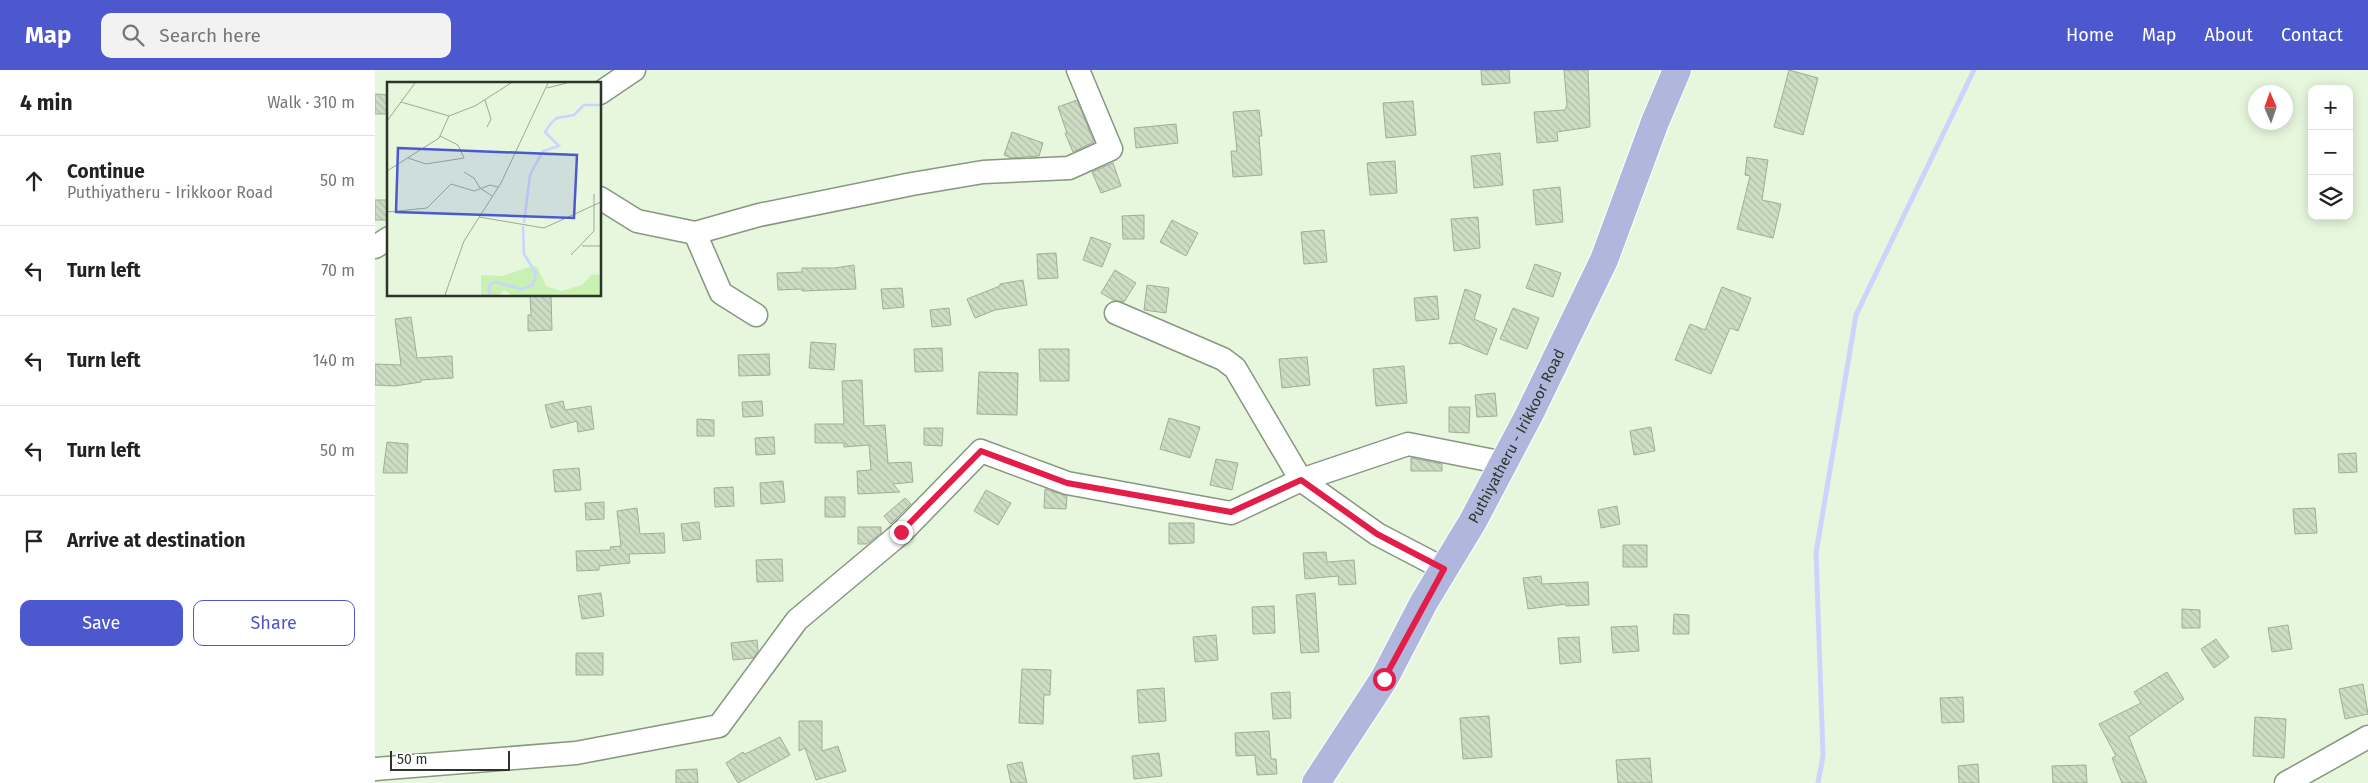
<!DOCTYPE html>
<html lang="en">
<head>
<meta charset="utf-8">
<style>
	body { margin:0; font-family:"Fira Sans",sans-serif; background:#f2f2f2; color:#222 }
	.controls { position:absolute; right:15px; top:15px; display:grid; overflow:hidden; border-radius:10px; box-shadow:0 2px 12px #0003 }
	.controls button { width:45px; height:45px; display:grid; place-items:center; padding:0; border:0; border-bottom:1px solid #e0e0e0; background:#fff; color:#222; font:25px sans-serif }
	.compass { position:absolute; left:1873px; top:15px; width:45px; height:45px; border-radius:50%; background:#fff; box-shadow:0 2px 12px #0003; rotate:358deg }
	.scale { position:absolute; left:15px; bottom:12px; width:120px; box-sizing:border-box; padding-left:5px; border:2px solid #2d342a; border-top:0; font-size:14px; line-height:18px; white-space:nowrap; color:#2d342a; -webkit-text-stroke:4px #fff; paint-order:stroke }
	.stop { position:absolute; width:15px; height:15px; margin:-11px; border:4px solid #e11d48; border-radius:50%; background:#fff }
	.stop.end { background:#e11d48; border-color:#fff; box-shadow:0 1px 5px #0008 }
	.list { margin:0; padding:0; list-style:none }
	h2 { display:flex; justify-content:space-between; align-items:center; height:65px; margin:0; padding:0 20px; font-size:21px }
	h2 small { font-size:16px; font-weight:400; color:#767676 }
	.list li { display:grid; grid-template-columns:32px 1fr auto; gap:15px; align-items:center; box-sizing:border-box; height:90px; padding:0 20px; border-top:1px solid #e0e0e0 }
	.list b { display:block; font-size:19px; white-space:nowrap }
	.list p { margin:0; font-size:16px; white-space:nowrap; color:#767676 }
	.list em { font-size:16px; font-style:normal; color:#767676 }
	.actions { display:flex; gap:10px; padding:15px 20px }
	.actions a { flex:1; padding:11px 0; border:1px solid #4d58ce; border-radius:10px; text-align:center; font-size:18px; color:#4d58ce }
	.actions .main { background:#4d58ce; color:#fff }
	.icon { flex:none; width:28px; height:28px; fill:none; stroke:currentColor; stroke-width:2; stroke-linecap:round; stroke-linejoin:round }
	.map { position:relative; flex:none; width:1993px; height:713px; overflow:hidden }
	header { display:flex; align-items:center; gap:30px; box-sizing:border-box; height:70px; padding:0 25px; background:#4d58ce; color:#fff }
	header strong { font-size:24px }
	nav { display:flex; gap:28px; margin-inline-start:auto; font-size:18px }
	.search { width:350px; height:45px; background:#f2f2f2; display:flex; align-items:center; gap:12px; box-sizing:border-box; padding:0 18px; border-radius:10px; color:#767676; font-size:19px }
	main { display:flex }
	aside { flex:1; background:#fff }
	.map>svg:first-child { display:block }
</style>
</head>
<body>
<header>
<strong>Map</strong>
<div class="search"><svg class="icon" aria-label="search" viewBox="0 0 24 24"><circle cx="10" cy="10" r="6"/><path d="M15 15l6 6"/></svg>Search here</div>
<nav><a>Home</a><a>Map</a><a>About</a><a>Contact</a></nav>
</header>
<main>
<aside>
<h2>4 min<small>Walk · 310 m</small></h2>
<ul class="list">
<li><svg class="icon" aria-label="ahead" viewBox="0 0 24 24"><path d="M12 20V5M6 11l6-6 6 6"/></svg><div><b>Continue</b><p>Puthiyatheru - Irikkoor Road</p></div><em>50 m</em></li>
<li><svg class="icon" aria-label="left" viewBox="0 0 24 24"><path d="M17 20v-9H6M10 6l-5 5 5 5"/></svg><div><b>Turn left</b></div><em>70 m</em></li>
<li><svg class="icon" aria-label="left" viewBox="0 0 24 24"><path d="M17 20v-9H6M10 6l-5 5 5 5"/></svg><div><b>Turn left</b></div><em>140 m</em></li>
<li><svg class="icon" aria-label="left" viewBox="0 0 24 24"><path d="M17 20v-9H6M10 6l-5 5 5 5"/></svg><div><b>Turn left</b></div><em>50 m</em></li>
<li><svg class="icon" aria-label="arrive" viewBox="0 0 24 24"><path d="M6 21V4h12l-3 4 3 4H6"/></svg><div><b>Arrive at destination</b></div></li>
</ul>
<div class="actions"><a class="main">Save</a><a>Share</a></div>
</aside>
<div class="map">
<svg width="1993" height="713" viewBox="0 0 1993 713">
	<defs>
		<pattern id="building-back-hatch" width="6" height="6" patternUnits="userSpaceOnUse" patternTransform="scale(1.25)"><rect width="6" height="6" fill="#cdddc4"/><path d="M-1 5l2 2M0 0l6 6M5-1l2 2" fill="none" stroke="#b0bea9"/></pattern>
	</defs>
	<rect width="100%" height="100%" fill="#e6f7dd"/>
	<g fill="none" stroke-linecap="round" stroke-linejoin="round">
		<path stroke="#cbd5fc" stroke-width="5" d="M1443 713 1448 686 1441 483 1481 245 1599 0"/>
	</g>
	<path fill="url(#building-back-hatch)" stroke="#9faf97" d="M1106 0H1134L1135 13 1107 15Z
		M1189 0H1213L1215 57 1182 62 1183 71 1162 73 1159 42 1190 40 1192 35Z
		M1414 0 1443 8 1428 65 1399 57Z
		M0 24 14 25 13 44H0Z
		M702 30 719 72 698 82 690 63H692L683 37Z
		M1038 31 1041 65 1011 68 1008 33Z
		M884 40 887 66H884L887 105 858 107 856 81H862L858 42Z
		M801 54 803 73 761 78 759 58Z
		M637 62 668 73 664 86 636 88 629 85Z
		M1125 83 1128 115 1099 118 1096 86Z
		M1372 87 1393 90 1387 130 1406 134 1398 168 1362 159 1375 106 1370 105Z
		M1020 91 1022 123 995 125 992 93Z
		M738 93 746 116 726 123 717 102Z
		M1185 117 1188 152 1161 155 1158 120Z
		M0 130H14V150H0Z
		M769 145V169H748L747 146Z
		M1103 147 1105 178 1079 181 1076 149Z
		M797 150 823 163 811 186 785 172Z
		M949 160 952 192 929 194 926 162Z
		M716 167 736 174 727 197 708 190Z
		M681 183 683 208 663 209 662 184Z
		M1160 194 1186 203 1178 227 1151 218Z
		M479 195 481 219 427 221V219L403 220 402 203 427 202V198H460Z
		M740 200 761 213 749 232 738 230 726 223Z
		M648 210 652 235 620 240 600 248 592 229 625 216V214Z
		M772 215 794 218 791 243 769 240Z
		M1347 217 1376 228 1363 261 1355 258 1336 304 1300 290 1315 254 1330 260Z
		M527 218 529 237 508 239 506 219Z
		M1090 219 1106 225 1099 249 1122 259 1112 285 1084 273 1074 274Z
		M155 225H176L177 260 153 261V245H156Z
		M1062 226 1064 249 1041 251 1039 228Z
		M574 238 576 255 557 257 555 240Z
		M1138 238 1164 248 1152 279 1125 269Z
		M36 247 42 288 77 286 78 308 46 310V312L20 316 0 315V294L26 295 20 249Z
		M436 272 461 274 459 300 434 298Z
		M567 278 568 301 540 302 539 279Z
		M664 279H694V311H665Z
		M394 284 395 305 364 306 363 285Z
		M932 287 935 315 907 318 904 289Z
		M1029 296 1032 333 1001 336 998 299Z
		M604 302 643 303 642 345 602 344Z
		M487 310 489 356 510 355 513 393 536 392 538 412 518 414 525 422 483 424 482 401 496 400 494 375 469 377V373H440V354H469L467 311Z
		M1120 323 1122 346 1102 347 1100 325Z
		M188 331 190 340 216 336 219 359 203 362 202 351 176 358 170 335Z
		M387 331 388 346 368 347 367 332Z
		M1074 337H1095L1094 363 1074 362Z
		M794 348 825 357 815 388 785 379Z
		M322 349 339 350V366H322Z
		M1276 357 1280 381 1259 385 1255 361Z
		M549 358H568L567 376 549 375Z
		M399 367 400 384 381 385 380 368Z
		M12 372 33 374 32 403H8Z
		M1981 383 1982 402 1964 403 1963 384Z
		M1036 388 1067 394V401H1036Z
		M841 389 863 393 857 420 835 415Z
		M204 398 206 420 180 422 178 400Z
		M408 411 410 432 386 434 385 413Z
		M358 417 359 436 340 437 339 418Z
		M670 419 692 426 691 439 669 438Z
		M611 420 636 433 623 455 599 441Z
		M450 427H470V447H450Z
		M530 428 536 434 516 454 509 446Z
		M229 432V449L211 450 210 433Z
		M1242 436 1245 454 1226 458 1223 440Z
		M262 438 265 464 289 463 290 483 254 484 255 493 224 496V500L202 501 201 481 236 480 235 477 246 476 242 441Z
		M1940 438 1942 463 1920 464 1918 439Z
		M324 452 326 469 308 471 306 454Z
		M794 453H819V473L794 474Z
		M483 457H506V463L492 474H483Z
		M1248 475H1272V497H1248Z
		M951 482 952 492 979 490 981 514 964 515 963 506 930 509 928 483Z
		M407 489 408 511 382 512 381 490Z
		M1166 506 1167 514 1213 512 1214 535 1191 536V534L1153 539 1148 508Z
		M226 523 229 546 207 549 203 526Z
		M940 523 944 582 926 583 921 525Z
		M899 536 900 563 878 564 877 537Z
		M1807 539 1825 540V558H1807Z
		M1299 544 1314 545V564H1298Z
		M1913 555 1917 579 1897 582 1893 558Z
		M1262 556 1264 581 1238 583 1236 557Z
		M841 565 843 590 820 592 818 567Z
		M1204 567 1206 592 1185 594 1183 568Z
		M1841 569 1854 587 1839 598 1826 579Z
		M382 570 383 581 378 588 358 590 356 573Z
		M201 583H228V605H201Z
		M647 599 676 600 675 625H669L668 654 644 653Z
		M1792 602 1809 629 1754 667 1772 713H1747L1737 688 1741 686 1724 654 1766 633 1759 622Z
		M1988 614 1993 644 1970 649 1964 619Z
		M789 618 791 651 764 653 762 620Z
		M915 622 916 648 898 649 896 623Z
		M1588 627 1589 652 1567 653 1565 628Z
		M1114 646 1117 687 1088 689 1085 648Z
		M1880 647 1911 649 1909 688 1878 686Z
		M424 651H447V681L463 676 471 701 441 710 430 678 424 681Z
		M894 661 896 689H901L902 704 882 705 880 685 861 686 860 663Z
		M405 667 415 685 363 713 351 693 368 682 370 684Z
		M784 683 787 706 759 709 757 686Z
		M1275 688 1277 713H1243L1241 690Z
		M647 692 652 713H636L632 695Z
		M1603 694 1604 713H1584L1583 696Z
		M1711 695 1712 713H1678L1677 696Z
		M322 699 323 713H301V700Z"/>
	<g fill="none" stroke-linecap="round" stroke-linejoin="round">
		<defs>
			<path id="minor" d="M225 23 259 0
				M225 128 262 151 320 163 384 145 537 114 608 102 694 98 736 79 703 0
				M320 163 346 223 381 245
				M0 177 14 168
				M741 243 848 289 860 298 926 410 1002 464 1069 499
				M0 699 201 683 344 656 422 550 526 463 606 381 692 413 856 443 926 410 1033 374 1129 393
				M1911 713 1993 667"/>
			<g id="major">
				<path id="s1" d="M941 713 1009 609 1049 532 1098 451 1155 343 1229 190 1280 52 1302 0"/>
			</g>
		</defs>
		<use href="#minor" stroke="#879780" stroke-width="25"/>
		<use href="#major" stroke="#fff" stroke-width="30"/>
		<use href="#minor" stroke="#fff" stroke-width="22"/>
		<use href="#major" stroke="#afb7dd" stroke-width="28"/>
	</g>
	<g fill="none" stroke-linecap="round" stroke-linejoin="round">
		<path stroke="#e11d48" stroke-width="6" d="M526 462 606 381 692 413 856 442 926 410 1002 464 1069 499 1009 609"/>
	</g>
	<g text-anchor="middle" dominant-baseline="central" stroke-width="4" stroke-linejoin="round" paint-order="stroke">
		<g font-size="15" fill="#2d342a" stroke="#fff">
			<text stroke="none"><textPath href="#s1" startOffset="401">Puthiyatheru - Irikkoor Road</textPath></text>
		</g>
	</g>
	<g transform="translate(12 12)">
		<rect width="214" height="214" fill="#e6f7dd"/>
		<path d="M145 184 150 185 159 204 174 209 195 203 205 192 214 193V213H125L117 208 113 213H94V193L115 194Z" fill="#c9f1b4"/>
		<path fill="none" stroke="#cbd5fc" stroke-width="2.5" d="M137 141 143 93 156 69 172 64 158 50 164 41 170 36 187 33 197 23H214M102 213V203L108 200 135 207 146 203 149 191 137 172 136 144"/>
		<path fill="none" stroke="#9ca995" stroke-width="1" d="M160 6 180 1M98 18 104 37 100 45M14 20 62 34M0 39 28 1M21 76 39 82 77 76 71 63 53 54M0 89 52 56 62 34 88 24 124 1M77 90 87 96 93 106 105 114M0 130 40 126 64 102 87 109 103 103 111 105M92 135 157 146 214 120M195 164H214M184 173 207 149V112M58 213 77 159 114 101 161 1"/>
		<path fill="#4d58ce" fill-opacity="0.15" stroke="#4d58ce" stroke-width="2.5" d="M11 66 190 73 187 136 9 130Z"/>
		<rect width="214" height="214" fill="none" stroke="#2d342a" stroke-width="2.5"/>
	</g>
</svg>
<div class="controls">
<button>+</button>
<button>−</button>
<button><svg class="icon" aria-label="layers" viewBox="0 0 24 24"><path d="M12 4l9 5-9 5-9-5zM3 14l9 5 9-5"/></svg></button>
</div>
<svg class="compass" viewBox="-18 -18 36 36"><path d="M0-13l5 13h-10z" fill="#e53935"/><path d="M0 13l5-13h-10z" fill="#767676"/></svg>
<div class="scale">50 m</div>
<div class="stop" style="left:1009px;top:609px"></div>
<div class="stop end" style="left:526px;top:462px"></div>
</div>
</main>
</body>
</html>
